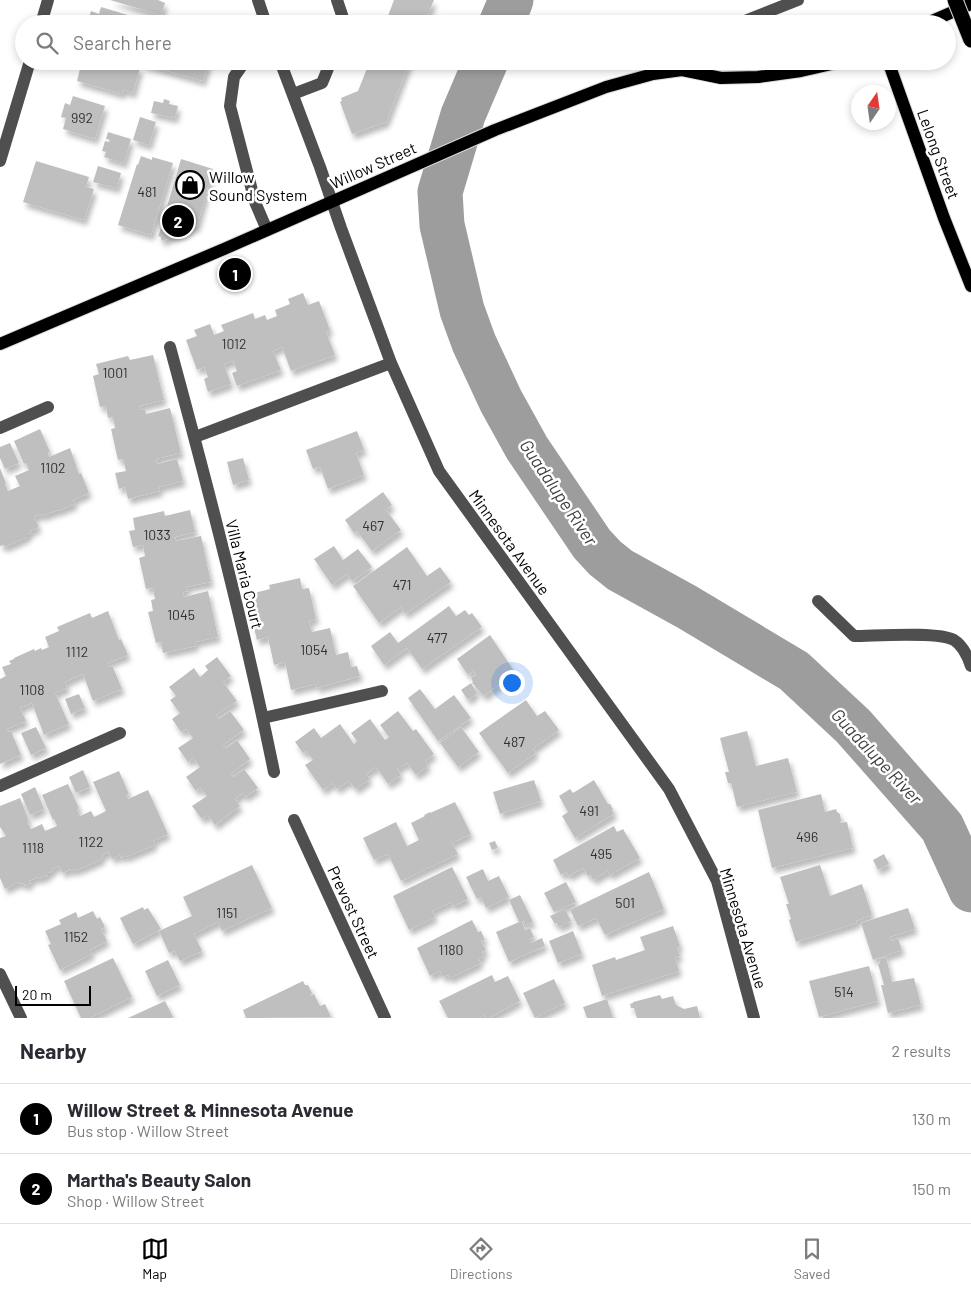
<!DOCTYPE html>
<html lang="en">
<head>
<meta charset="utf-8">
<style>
	body { margin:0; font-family:Barlow,sans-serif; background:#f7f7f7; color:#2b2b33 }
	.compass { position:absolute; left:851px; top:85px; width:45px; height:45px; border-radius:50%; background:#fff; box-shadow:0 2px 8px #0003; rotate:13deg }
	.scale { position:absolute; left:15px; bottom:12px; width:76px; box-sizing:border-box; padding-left:5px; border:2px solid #000; border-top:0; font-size:14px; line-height:18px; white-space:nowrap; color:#000; -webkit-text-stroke:4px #fff; paint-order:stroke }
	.you { position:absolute; left:511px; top:682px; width:18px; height:18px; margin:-12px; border:4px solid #fff; border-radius:50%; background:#1a73e8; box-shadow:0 0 0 8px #1a73e833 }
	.badge { display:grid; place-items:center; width:32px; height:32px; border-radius:50%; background:#000; color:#fff; font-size:16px; font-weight:700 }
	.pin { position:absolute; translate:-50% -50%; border:2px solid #fff; box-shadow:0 1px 5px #0006 }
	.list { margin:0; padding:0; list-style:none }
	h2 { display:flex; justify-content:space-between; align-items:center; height:65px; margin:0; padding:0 20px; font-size:21px }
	h2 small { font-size:16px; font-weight:400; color:#7c7c81 }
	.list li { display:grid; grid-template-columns:32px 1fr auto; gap:15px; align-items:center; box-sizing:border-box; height:70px; padding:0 20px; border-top:1px solid #e1e1e2 }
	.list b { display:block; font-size:19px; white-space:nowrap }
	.list p { margin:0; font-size:16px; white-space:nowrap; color:#7c7c81 }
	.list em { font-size:16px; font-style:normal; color:#7c7c81 }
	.icon { flex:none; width:28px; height:28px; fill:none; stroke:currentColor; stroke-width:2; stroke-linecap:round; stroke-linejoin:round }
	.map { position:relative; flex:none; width:971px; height:1018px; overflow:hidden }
	.search { position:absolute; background:#fff; box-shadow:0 2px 8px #0003; left:15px; right:15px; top:15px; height:55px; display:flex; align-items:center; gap:12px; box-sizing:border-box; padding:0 18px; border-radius:28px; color:#7c7c81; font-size:19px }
	.sheet { height:205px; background:#fff }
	nav { display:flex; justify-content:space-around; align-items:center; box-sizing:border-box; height:70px; border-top:1px solid #e1e1e2; background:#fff; font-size:14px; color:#7c7c81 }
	nav a { display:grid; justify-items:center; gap:2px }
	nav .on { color:#000 }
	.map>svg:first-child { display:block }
</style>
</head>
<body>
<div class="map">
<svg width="971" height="1018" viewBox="0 0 971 1018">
	<defs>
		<filter id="shadow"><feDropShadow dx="3" dy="5.5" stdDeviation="2.5" flood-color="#0004"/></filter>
	</defs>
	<rect width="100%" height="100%" fill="#fff"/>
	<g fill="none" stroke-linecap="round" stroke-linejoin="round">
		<path stroke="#9d9d9d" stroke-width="45" d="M501 24 511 0
			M486 61 463 115 440 192 442 225 462 310 474 343 501 401 527 448 592 544 605 558 620 570 687 607 794 671 853 726 942 827 971 890"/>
	</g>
	<path fill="#bfbfbf" filter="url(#shadow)" d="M110 0H158L165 3 161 15Z
		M394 0H434L424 24H385Z
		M101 7 155 23V24H87L91 11 99 14Z
		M201 19 216 23V24H200Z
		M82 61H131L130 65 140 68 133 93 123 90 122 94 77 81Z
		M144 61H209L203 81 143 64Z
		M370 61H410L386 122 352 134 340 102 342 101 341 98 358 91Z
		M73 96 105 106 95 139 63 129 66 118 61 117 65 103 70 105Z
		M164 99 170 101 169 104 178 106 175 118 151 113 154 101 163 103Z
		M140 117 156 122 149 145 133 140Z
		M108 132 131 139 124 163 104 157 106 152 102 151 105 141 109 142 110 140 106 139Z
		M141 156 152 160V157L173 163 151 235 118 225 137 164 138 165Z
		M181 159 213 169 197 226 162 241 160 236 158 237Z
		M36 161 89 177 86 187 94 189 84 220 23 202Z
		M98 166 121 173 117 188 93 182Z
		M303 293 308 305 319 301 330 330 326 332 335 355 291 371 282 347 273 351 281 370 237 386 232 373 237 371 233 361 224 364 231 384 208 392 204 379 208 377 204 367 197 370 186 340 197 336 194 330 210 324 214 335 224 331 221 325 253 313 255 319 265 315 267 320 277 316 275 310 290 304 288 299Z
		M153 355 164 400 140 406 141 410 145 409 146 414 170 408 181 453 156 459 157 464 177 459 183 481 159 487 160 491 128 499 125 487 119 489 115 473 126 471 123 459 118 460 111 429 115 428 113 417 108 418 106 406 100 407 93 376 99 374 96 364 128 356 130 360Z
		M40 429 50 452 48 453 49 457 70 448 79 474 81 473 89 493 73 500 75 504 58 511V510L42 516 41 514 34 517 39 527 30 531 31 533 27 535V537L5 547 4 545 0 546V468L6 483 5 484 8 491 20 486 15 476 29 470 26 463 24 464 14 441Z
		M357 431 364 450 356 453 364 475 328 489 320 467 313 469 306 450Z
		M10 443 19 463 5 469 0 458V447Z
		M243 458 249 480 233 485 227 462Z
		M383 492 392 505 386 510 401 530 372 551 357 531 354 533 345 520Z
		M190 510 195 532 175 537 176 541 201 536 211 582 186 587 188 591 183 592 184 597 208 591 218 637 195 642 196 646 163 653 161 642 156 643 148 612 153 611 151 600 155 599 153 588 146 589 139 558 145 556 143 545 133 547 129 531 135 530 133 518 164 511 165 516Z
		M334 546 343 560 358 549 372 567 352 581 347 574 332 585 314 559Z
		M407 547 427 576 440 567 451 582 405 614 401 607 379 623 353 586Z
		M300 578 302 589 309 588 316 619 309 621 312 632 330 628 336 655 348 652 351 667 357 666 360 676 317 688 316 684 291 690 285 662 274 665 268 637 257 640 246 595 270 589 269 585Z
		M449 606 456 616 465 610 469 615 472 613 482 627 422 669 407 648 384 665 371 646 390 632 398 643Z
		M108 611 119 640 121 639 128 655 108 663 110 667 112 665 122 689 93 701 83 674 65 682 67 688 55 693 69 724 44 735 32 703 20 708 26 721 7 729 9 732 11 731 21 755 0 764V679L6 676 2 667 11 664 9 661 14 659V658L34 649 35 651 41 648 42 650 49 647 45 637 59 631 57 627 90 613 92 618Z
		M490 635 514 671 510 675 511 676 484 696 472 683 473 682 471 678 476 675 473 671 468 675 457 659Z
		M217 657 231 676 223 682 237 701 216 715 219 719 230 711 244 730 223 745 226 748 237 740 250 759 231 774 233 777 244 769 258 788 245 797 243 793 235 799 240 806 215 825 208 815 202 819 192 806 207 796 200 788 196 791 186 777 200 767 193 758 188 762 178 748 193 738 186 729 181 732 172 719 180 713 170 700 176 696 169 687 194 668 200 677 208 670 205 666Z
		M471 683 477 693 468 700 461 690Z
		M420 689 435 709 454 695 471 718 438 741 408 698Z
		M79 694 85 708 71 714 65 699Z
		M526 700 537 716 545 711 559 730 533 749 536 753 508 773 479 733Z
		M398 711 413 731 416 729 434 754 425 761 428 766 416 775 407 763 397 769 401 775 388 784 376 767 366 774 370 779 356 789 349 781 337 789 333 783 323 790 305 765 313 760 306 751 303 753 295 742 314 728 321 738 340 724 354 744 357 741 351 733 370 719 385 740 389 737 380 725Z
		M36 727 46 748 31 755 21 733Z
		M461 727 479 752 458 767 440 743Z
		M747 731 756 766 788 758 797 792 737 807 731 783H728L725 772H729L720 738Z
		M83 770 90 787 76 793 69 777Z
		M119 771 129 794 126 795 128 799 148 790 168 834 153 841 155 845 126 857V855L121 858 120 855 112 859 109 852 102 855 103 858 98 861 77 870 76 869 71 871 70 869 63 873 59 866 52 869 53 871 48 873V875L38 879V877L29 881 31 883 25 886 24 883 20 884 19 882 5 889 0 878V838L6 836 0 827V806L20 798 29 821 27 822 31 829 42 824 45 831 57 826 54 819 53 820 42 795 68 784 79 808 77 810 80 816 91 811 94 817 106 811 93 782Z
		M534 780 541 801 500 814 493 792Z
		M594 780 608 804H610L613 809 612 810 614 814 575 838 562 816 568 812 559 796 570 789 573 793Z
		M35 787 44 809 30 815 21 794Z
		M821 794 825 812 836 809 837 812 840 814 841 821 839 823 847 822 853 848 772 868 758 810Z
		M455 802 471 834 452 843 458 854 401 881 388 854 374 860 363 838 396 822 407 846 419 840 411 823 425 816 424 815 430 812V813Z
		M614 826 617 832 623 829 640 858 610 875 608 871 593 880 591 875 588 876 583 868 569 876 566 872 561 875 553 860Z
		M495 841 498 848 492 850 489 843Z
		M884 854 889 864 878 870 873 860Z
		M252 865 272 908 222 931 218 922 194 934 202 951 180 961 175 951 169 953 159 931 192 916 183 897Z
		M820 865 830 896 862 884 872 915 856 921 857 923 796 942 789 920 791 919 786 904H789L780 877Z
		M452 867 468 899 453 906 452 902 432 911 435 917 409 930 393 896Z
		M483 869 488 881 499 876 509 897 486 908 481 897 477 899 466 877Z
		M649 872 664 909 605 935 596 918 578 926 570 910Z
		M566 882 576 902 554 912 544 893Z
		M520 895 533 922 526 925 524 921 522 922 525 930 530 928 534 937 529 939 531 943 542 938 545 946 509 962 496 932 519 922 509 900Z
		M143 907 144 910 148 908 161 929 133 944 120 918Z
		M908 908 915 929 890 937 892 941 898 938 902 950 873 960 861 923Z
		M565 909 571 921 559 927 557 923 555 924 550 916Z
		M93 911 97 919 100 917 105 927 101 929 107 941 90 950 92 954 60 970 48 945 51 944 45 931 61 924 59 920 76 912 78 918Z
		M472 920 478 932 481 931 485 940 481 941 486 950 482 952 484 956 478 959 481 963 450 978 448 975 443 977 440 971 430 976 417 948Z
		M673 926 680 946 677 948 680 956 675 957 679 971 602 996 592 965 615 957 616 960 645 950 640 937Z
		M573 931 582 954 558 963 549 941Z
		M886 957 892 982 914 978 921 1005 888 1013 881 985H884L878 964 880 963 879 959Z
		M113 958 132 997 90 1018H81L64 981Z
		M168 960 180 985 157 996 145 971Z
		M869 966 878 1001 819 1017 809 981Z
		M492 975 495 982 508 976 520 1001 489 1018H486L485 1015 479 1018H448L439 1001Z
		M554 979 565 1003 535 1018 523 993Z
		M303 981 305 985H308L312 993 310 996 314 994 320 1006 325 1004 331 1017 246 1018 243 1010Z
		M660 995 662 999 673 996 676 1005 684 1009 697 1006 700 1018H637L634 1008H631L630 1004 633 1003V1002Z
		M607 999 613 1018H587L583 1007Z
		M165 1001 173 1017 172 1018H128Z"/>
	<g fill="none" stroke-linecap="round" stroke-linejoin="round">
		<defs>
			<path id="major" d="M925 24 971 4
				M888 61 944 218 971 286
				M682 70 721 78 758 77 801 71 845 61
				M0 344 224 249 495 130 606 87 653 74 682 70 707 61"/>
		</defs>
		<use href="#major" stroke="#dbdbdb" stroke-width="14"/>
		<path stroke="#4f4f4f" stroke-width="12" d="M258 0 266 24
			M337 0 345 24
			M41 24 48 0
			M737 24 798 0
			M245 61 234 77 230 106 255 202 267 230
			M280 61 320 167 341 228 391 363 439 471 669 789 717 881 754 1018
			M293 94 322 83 331 61
			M0 161 30 61
			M170 347C208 487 245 629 274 772
			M0 428 48 407
			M195 437 391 363
			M818 601 854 636C875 636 938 631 954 640 962 645 968 657 971 666
			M263 718 382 691
			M0 786 120 733
			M294 820 385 1018
			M0 974 21 1018"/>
		<use href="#major" stroke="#000" stroke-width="12"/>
		<defs>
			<path id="highway-bridge" d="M955 0 971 40"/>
		</defs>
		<use href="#highway-bridge" stroke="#dbdbdb" stroke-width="17" stroke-linecap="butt"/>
		<use href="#highway-bridge" stroke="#000" stroke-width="15"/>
	</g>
	<defs>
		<symbol id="shop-ring" viewBox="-11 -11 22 22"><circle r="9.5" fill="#fff" stroke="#000" stroke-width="1.5"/><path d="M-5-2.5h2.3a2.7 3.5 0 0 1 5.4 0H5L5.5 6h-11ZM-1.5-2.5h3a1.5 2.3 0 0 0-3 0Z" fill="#000"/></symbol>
	</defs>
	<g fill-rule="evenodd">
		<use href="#shop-ring" x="174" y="169" width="32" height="32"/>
	</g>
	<g text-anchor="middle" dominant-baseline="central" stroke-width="5" stroke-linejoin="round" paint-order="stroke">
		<g font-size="14" fill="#303030">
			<text x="82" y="117">992</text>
			<text x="147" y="191">481</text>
			<text x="234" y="343">1012</text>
			<text x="115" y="372">1001</text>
			<text x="53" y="467">1102</text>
			<text x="373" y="525">467</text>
			<text x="157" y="534">1033</text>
			<text x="402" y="584">471</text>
			<text x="181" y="614">1045</text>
			<text x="437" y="637">477</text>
			<text x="314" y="649">1054</text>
			<text x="77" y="651">1112</text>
			<text x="32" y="689">1108</text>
			<text x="514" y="741">487</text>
			<text x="589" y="810">491</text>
			<text x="807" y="836">496</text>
			<text x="91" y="841">1122</text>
			<text x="33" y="847">1118</text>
			<text x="601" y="853">495</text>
			<text x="625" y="902">501</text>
			<text x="227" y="912">1151</text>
			<text x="76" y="936">1152</text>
			<text x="451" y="949">1180</text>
			<text x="844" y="991">514</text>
		</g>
		<g font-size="16" fill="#000" stroke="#fff">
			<text transform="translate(939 154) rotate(70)">Lelong Street</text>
			<text transform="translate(373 165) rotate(-24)">Willow Street</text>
			<text transform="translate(510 542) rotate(54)">Minnesota Avenue</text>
			<text transform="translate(245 574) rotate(76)">Villa Maria Court</text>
			<text transform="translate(354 912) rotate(65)">Prevost Street</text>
			<text transform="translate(744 928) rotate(73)">Minnesota Avenue</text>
		</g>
		<g font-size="16" fill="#000" stroke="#fff" text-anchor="start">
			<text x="209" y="176">Willow<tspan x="209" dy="18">Sound System</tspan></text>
		</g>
		<g font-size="18" font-style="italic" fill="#3e3e3e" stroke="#fff">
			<text transform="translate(559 492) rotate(56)">Guadalupe River</text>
			<text transform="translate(877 756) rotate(47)">Guadalupe River</text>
		</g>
	</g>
</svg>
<svg class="compass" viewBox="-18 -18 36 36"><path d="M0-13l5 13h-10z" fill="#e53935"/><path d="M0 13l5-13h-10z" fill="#7c7c81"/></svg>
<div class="scale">20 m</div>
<div class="you"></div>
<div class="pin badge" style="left:235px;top:274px">1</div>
<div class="pin badge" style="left:178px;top:221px">2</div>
<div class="search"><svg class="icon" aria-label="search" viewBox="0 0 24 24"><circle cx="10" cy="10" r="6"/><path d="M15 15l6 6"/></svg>Search here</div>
</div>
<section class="sheet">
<h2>Nearby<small>2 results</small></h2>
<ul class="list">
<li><span class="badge">1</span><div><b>Willow Street &amp; Minnesota Avenue</b><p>Bus stop · Willow Street</p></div><em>130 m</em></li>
<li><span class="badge">2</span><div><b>Martha's Beauty Salon</b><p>Shop · Willow Street</p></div><em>150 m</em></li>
</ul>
</section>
<nav>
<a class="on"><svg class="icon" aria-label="map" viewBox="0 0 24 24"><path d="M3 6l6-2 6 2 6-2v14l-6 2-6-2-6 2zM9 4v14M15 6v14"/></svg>Map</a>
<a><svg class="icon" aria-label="directions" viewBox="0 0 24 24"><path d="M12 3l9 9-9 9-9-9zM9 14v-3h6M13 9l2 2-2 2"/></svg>Directions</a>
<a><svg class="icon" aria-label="saved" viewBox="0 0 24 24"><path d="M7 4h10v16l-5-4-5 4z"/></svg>Saved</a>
</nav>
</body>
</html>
